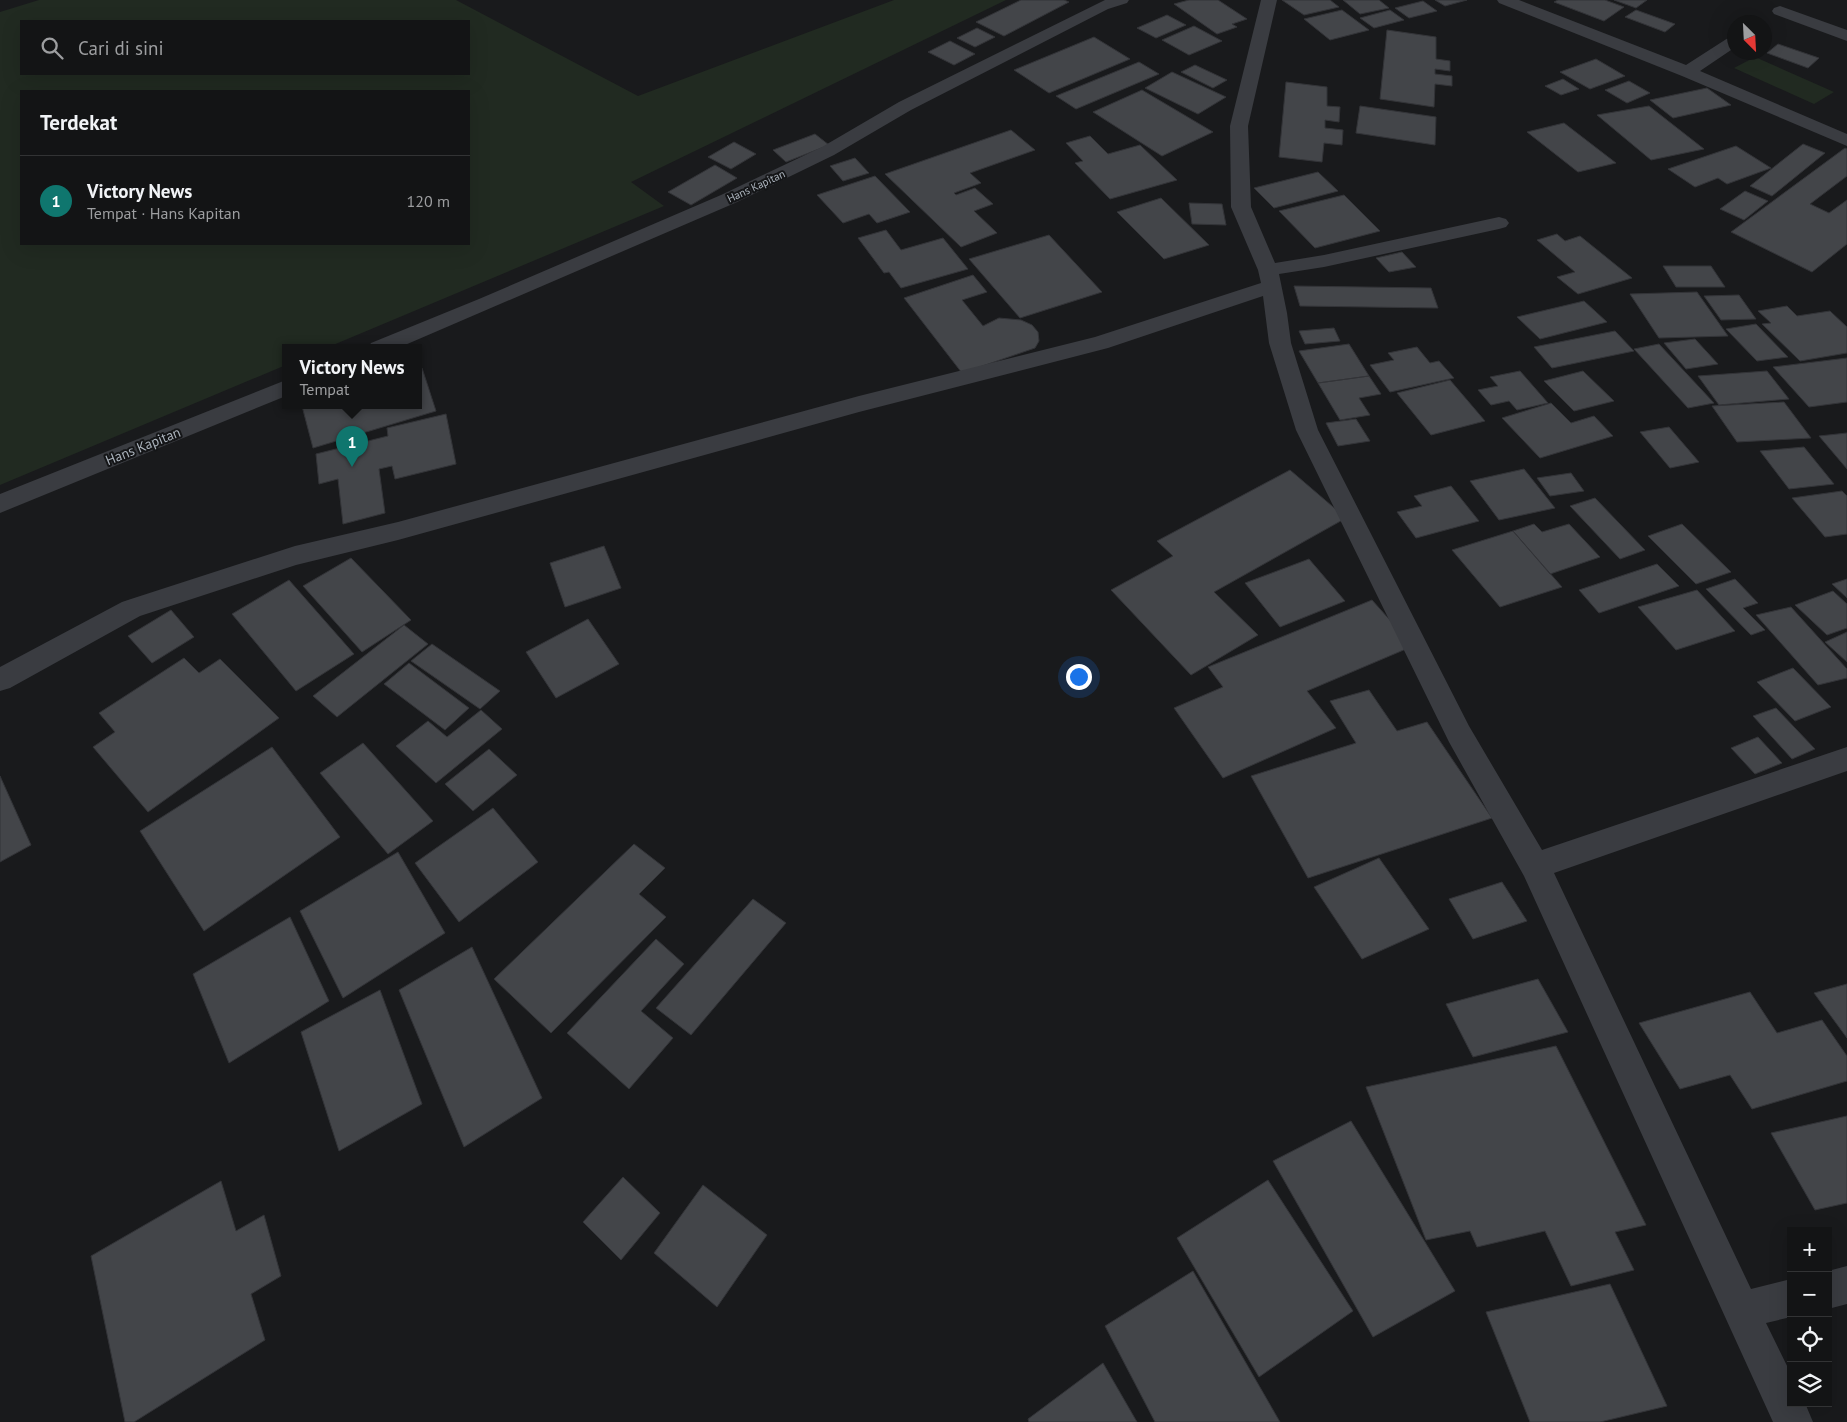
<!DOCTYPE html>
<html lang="id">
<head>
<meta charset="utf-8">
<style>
	body { margin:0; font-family:"PT Sans",sans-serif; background:#1c1d1e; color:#f1f3f6 }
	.controls { position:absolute; right:15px; bottom:15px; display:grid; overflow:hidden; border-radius:0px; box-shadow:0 5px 20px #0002 }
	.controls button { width:45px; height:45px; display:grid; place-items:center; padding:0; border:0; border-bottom:1px solid #323334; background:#131415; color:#f1f3f6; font:25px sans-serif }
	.compass { position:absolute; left:1727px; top:15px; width:45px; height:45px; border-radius:50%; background:#131415; box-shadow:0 5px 20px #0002; rotate:156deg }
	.you { position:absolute; left:1078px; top:676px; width:18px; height:18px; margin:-12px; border:4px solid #fff; border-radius:50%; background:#1a73e8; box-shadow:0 0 0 8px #1a73e833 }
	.badge { display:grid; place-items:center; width:32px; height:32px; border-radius:50%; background:#0f766e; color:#fff; font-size:16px; font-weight:700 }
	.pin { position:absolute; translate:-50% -41px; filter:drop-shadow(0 1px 2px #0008) }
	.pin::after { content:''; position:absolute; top:26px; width:18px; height:15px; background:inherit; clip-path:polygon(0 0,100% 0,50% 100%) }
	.popup { position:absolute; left:282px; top:344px; width:140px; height:65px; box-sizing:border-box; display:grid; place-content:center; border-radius:0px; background:#131415; filter:drop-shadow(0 1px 4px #0005); font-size:16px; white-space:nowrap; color:#9d9ea0 }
	.popup b { font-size:19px; color:#f1f3f6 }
	.popup::after { content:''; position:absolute; left:50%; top:100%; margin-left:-10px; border:10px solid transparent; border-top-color:#131415 }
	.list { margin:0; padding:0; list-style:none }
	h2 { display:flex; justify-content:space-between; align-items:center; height:65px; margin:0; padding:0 20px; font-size:21px }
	h2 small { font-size:16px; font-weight:400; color:#9d9ea0 }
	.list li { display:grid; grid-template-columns:32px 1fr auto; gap:15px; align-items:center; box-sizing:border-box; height:90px; padding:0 20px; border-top:1px solid #323334 }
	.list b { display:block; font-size:19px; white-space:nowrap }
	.list p { margin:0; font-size:16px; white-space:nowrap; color:#9d9ea0 }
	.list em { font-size:16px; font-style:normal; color:#9d9ea0 }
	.icon { flex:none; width:28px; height:28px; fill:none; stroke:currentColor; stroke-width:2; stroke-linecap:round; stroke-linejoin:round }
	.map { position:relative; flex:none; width:1847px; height:1422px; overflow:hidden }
	.search { position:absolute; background:#131415; box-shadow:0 5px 20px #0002; left:20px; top:20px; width:450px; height:55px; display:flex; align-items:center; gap:12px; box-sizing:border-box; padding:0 18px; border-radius:0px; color:#9d9ea0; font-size:19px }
	.panel { position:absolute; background:#131415; box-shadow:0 5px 20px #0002; left:20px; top:90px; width:450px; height:155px; border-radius:0px }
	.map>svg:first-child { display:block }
</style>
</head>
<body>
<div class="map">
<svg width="1847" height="1422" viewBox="0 0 1847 1422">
	<rect width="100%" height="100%" fill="#191a1c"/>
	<path fill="#212a21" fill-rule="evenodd" d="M39 0H456L638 96 894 0H1006L631 182 664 206 326 348H286V365L0 485V12ZM21 21H469V74H21ZM21 91H469V244H21Z
		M1755 57 1834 92 1814 104 1734 68Z"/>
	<path fill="#434549" stroke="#333438" d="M1021 0H1064L1069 2 1004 36 976 22Z
		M1189 0H1218L1247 19 1232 24 1237 27 1217 34 1174 4Z
		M1282 0H1330L1339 7 1304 15Z
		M1343 0H1379L1389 8 1360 14Z
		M1435 0H1467L1445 6Z
		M1558 0H1605L1624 7 1604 21 1554 2Z
		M1614 0H1647L1636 8Z
		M1423 1 1437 11 1409 18 1395 8Z
		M1342 10 1369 30 1330 40 1304 19Z
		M1390 10 1404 20 1374 28 1360 18Z
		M1636 10 1675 24 1665 32 1625 17Z
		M1167 15 1186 25 1156 38 1137 28Z
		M1194 26 1222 41 1189 55 1162 40Z
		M977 28 995 37 975 47 957 38Z
		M1387 30 1436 37V59L1450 61V71L1435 69V74L1452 76V86L1435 84 1434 107 1380 99Z
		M1094 37 1130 59 1049 93 1014 70Z
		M950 41 975 54 954 65 928 52Z
		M1778 44 1819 58 1808 68 1767 53Z
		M1596 59 1625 76 1590 89 1560 72Z
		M1139 62 1159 74 1076 109 1056 96Z
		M1195 65 1227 80 1213 88 1181 72Z
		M1172 72 1226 97 1198 114 1145 88Z
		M1563 79 1579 89 1561 95 1545 86Z
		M1629 81 1650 93 1627 103 1605 90Z
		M1286 82 1327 87V106L1340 107 1339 122 1325 120V128L1343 130 1342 145 1324 143 1322 162 1279 157Z
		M1707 88 1731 105 1673 118 1650 100Z
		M1142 90 1213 132 1162 156 1093 112Z
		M1360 106 1436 117 1435 145 1356 133Z
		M1649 106 1704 149 1651 160 1597 115Z
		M1564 123 1616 163 1578 172 1527 132Z
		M1011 130 1035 150 970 173 981 183 954 193 956 195 975 188 993 204 974 211 997 233 961 247 885 174Z
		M815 134 829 145 786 162 773 150Z
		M1090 136 1108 154 1140 145 1177 180 1110 199 1075 163 1083 161 1066 143Z
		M734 142 756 154 731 169 708 157Z
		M1803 144 1825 153 1772 196 1750 186Z
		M1736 146 1771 168 1727 184 1718 178 1695 187 1668 169Z
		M1845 148 1847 149V176L1810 204 1829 213 1847 200V244L1812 272 1731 232Z
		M855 158 869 173 843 181 830 166Z
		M715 165 737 178 691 205 668 192Z
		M1318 172 1338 191 1274 208 1254 188Z
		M875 176 910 212 877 223 869 214 843 223 817 195Z
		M1745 191 1768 201 1744 220 1720 209Z
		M1344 195 1380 231 1315 248 1279 211Z
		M1161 198 1209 245 1164 259 1117 212Z
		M1189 203 1222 204 1226 225 1192 224Z
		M886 230 901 250 943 238 968 269 901 288 889 272 884 273 858 238Z
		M1557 234 1565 241 1580 236 1632 278 1578 294 1557 277 1575 272 1537 240Z
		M1049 235 1102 292 1020 318 969 259Z
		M1402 252 1416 267 1389 272 1376 258Z
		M1663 266H1711L1725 287H1676Z
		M973 275 987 292 962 300 983 326 999 318 1021 320 1032 325 1038 332 1039 341 1035 348 962 373 904 298Z
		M1294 286 1431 288 1438 308 1300 306Z
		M1697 292 1728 336 1659 338 1630 294Z
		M1739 295 1756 319 1721 320 1704 296Z
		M1584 301 1607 322 1540 339 1517 317Z
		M1787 306 1797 316 1830 311 1847 327V353L1800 361 1762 324 1771 323 1758 311Z
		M1756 324 1788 357 1757 361 1726 329Z
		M1334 328 1340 341 1305 344 1299 331Z
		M1615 331 1634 351 1552 368 1534 347Z
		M1695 339 1718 364 1686 369 1664 343Z
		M1349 344 1369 376 1318 383 1299 351Z
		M1659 344 1714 403 1688 408 1634 349Z
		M1417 347 1430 363 1439 361 1454 378 1390 392 1370 365 1394 360 1388 353Z
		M1847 358V402L1809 407 1773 367Z
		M422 368 436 411 313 448 302 406H418V369Z
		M1520 371 1548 403 1517 410 1509 401 1491 405 1478 390 1498 386 1490 377Z
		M1583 371 1614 401 1574 411 1544 381Z
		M1767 371 1789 399 1719 405 1698 376Z
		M1369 376 1381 394 1359 398 1370 415 1340 420 1318 383Z
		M1450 380 1485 421 1431 435 1397 393Z
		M1784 402 1811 438 1737 442 1712 406Z
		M1551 403 1571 423 1594 416 1613 436 1540 458 1502 418Z
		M446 414 456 464 395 479 392 466 379 469 385 513 343 524 338 479 319 484 316 454 388 436 387 428Z
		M1356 419 1370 441 1338 446 1326 423Z
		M1669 427 1699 462 1670 468 1640 432Z
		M1847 433V469L1819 436Z
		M1804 447 1834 484 1789 489 1760 451Z
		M1524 469 1555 508 1499 520 1470 481Z
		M1290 470 1346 518 1214 592 1258 635 1191 675 1111 590 1173 556 1157 541Z
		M1571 473 1584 491 1550 496 1537 478Z
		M1451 486 1479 521 1416 538 1397 512 1422 506 1414 496Z
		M1842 491 1847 496V534L1825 537 1792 498Z
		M1595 498 1645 550 1620 559 1570 506Z
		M1534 524 1542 532 1569 524 1600 557 1550 574 1513 531Z
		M1682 524 1731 572 1696 584 1648 536Z
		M1513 531 1562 587 1500 607 1452 550Z
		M604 546 621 588 565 607 550 563Z
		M351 558 411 620 362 652 303 586Z
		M1309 559 1345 601 1280 627 1245 583Z
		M1657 564 1679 586 1599 613 1579 590Z
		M1735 579 1758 603 1743 608 1765 630 1751 635 1706 589Z
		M1847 579V598L1832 584Z
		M289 580 354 654 296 691 232 614Z
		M1697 590 1735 631 1676 650 1638 607Z
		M1833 591 1847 604V628L1827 635 1795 605Z
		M1372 600 1413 646 1307 691 1336 728 1223 778 1174 708 1223 687 1208 667Z
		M1791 607 1847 669V678L1818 685 1756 615Z
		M171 610 194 637 152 663 128 636Z
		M588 619 619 664 556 698 526 652Z
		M404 625 428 644 337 717 313 696Z
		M1847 632V662L1825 642Z
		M432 644 500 691 480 709 411 661Z
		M184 658 199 673 220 659 279 718 148 812 93 747 115 732 99 713Z
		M409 663 469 708 445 730 384 684Z
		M1793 668 1831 707 1795 721 1757 682Z
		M1369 690 1397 731 1427 722 1492 818 1308 878 1251 776 1356 743 1330 701Z
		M1776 708 1815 749 1792 759 1753 716Z
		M481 710 502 729 436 783 396 746 428 721 447 737Z
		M1758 737 1782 763 1755 774 1731 748Z
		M363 743 433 821 388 854 320 773Z
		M272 747 340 837 204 931 140 831Z
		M489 749 517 775 473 811 445 784Z
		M0 776 31 845 0 862Z
		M493 808 538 862 459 922 415 863Z
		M634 844 665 868 639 894 666 917 551 1033 494 979Z
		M398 852 445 933 343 998 300 911Z
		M1379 858 1429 929 1362 959 1314 887Z
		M1502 882 1527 921 1473 939 1449 899Z
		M753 899 786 923 691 1035 656 1008Z
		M290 917 329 1001 229 1063 193 974Z
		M656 939 684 964 641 1011 673 1038 629 1089 567 1033Z
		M472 947 542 1098 464 1147 399 990Z
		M1538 979 1568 1032 1473 1057 1446 1004Z
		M1847 984V1038L1814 993Z
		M380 990 422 1104 339 1151 301 1032Z
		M1750 992 1777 1033 1822 1020 1847 1056V1081L1752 1109 1730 1075 1680 1089 1639 1023Z
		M1556 1046 1646 1225 1615 1232 1634 1270 1571 1286 1545 1231 1477 1247 1470 1231 1426 1240 1366 1087Z
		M1847 1116V1203L1815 1210 1771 1133Z
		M1351 1121 1455 1291 1373 1337 1273 1161Z
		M623 1177 660 1213 621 1260 583 1222Z
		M1268 1180 1353 1311 1259 1377 1177 1238Z
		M221 1181 236 1231 264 1215 281 1276 251 1294 265 1340 134 1422H125L91 1256Z
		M703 1185 767 1235 717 1307 654 1253Z
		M1193 1271 1280 1422H1155L1105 1326Z
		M1610 1284 1667 1406 1600 1422H1530L1486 1312Z
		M1103 1363 1137 1422H1029L1028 1419Z"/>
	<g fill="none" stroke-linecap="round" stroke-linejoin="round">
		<path fill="#3a3c41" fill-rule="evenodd" d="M1261 0H1277L1248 126 1251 207 1275 263 1324 255 1499 217 1506 219 1509 223 1506 227 1499 229 1324 267 1279 274 1287 313 1291 343 1318 430 1469 726 1542 850 1847 747V771L1554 873 1751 1289 1791 1279V1317L1766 1323 1791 1374V1403H1805L1813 1422H1773L1524 876 1449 742 1296 430 1269 343 1263 296 1108 348 859 412 398 540 296 565 140 616 10 688 0 691V667L122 602 131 599 295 546 398 522 859 396 1095 337 1261 283 1258 270 1231 207 1230 126Z
			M1497 0H1519L1686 65 1728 38 1734 36V48L1700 71 1847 134V146L1682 76 1499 3Z
			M1780 6 1847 30V41L1774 14 1772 11 1774 8Z
			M1847 1266V1304L1828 1309V1271Z"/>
		<path fill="#3a3c41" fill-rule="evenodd" d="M1105 0H1129L1127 3 1108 9 911 110 834 155 735 203 398 348H368L371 343 479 299 721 195 822 147 899 102Z
			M286 380V396L0 513V494Z"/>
	</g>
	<g text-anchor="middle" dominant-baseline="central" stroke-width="4" stroke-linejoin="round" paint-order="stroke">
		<g font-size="11" fill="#abb3bc" stroke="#141517">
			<text transform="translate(756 186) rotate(-25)">Hans Kapitan</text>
		</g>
		<g font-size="14" fill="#abb3bc" stroke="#141517">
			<text transform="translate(143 446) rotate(-22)">Hans Kapitan</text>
		</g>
	</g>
</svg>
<div class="controls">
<button>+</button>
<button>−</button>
<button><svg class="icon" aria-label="locate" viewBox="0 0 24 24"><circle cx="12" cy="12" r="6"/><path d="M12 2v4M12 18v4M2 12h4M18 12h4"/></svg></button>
<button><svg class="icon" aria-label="layers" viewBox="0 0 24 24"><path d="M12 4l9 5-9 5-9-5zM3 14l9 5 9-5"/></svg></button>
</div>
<svg class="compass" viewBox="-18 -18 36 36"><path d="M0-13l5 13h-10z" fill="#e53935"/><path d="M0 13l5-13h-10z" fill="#9d9ea0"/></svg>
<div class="you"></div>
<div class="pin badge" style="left:352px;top:467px">1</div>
<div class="popup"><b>Victory News</b>Tempat</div>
<div class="search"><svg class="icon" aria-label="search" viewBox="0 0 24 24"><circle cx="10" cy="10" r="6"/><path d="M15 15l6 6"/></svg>Cari di sini</div>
<section class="panel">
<h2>Terdekat<small></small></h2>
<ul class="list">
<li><span class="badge">1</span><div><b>Victory News</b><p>Tempat · Hans Kapitan</p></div><em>120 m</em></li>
</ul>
</section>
</div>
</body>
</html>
